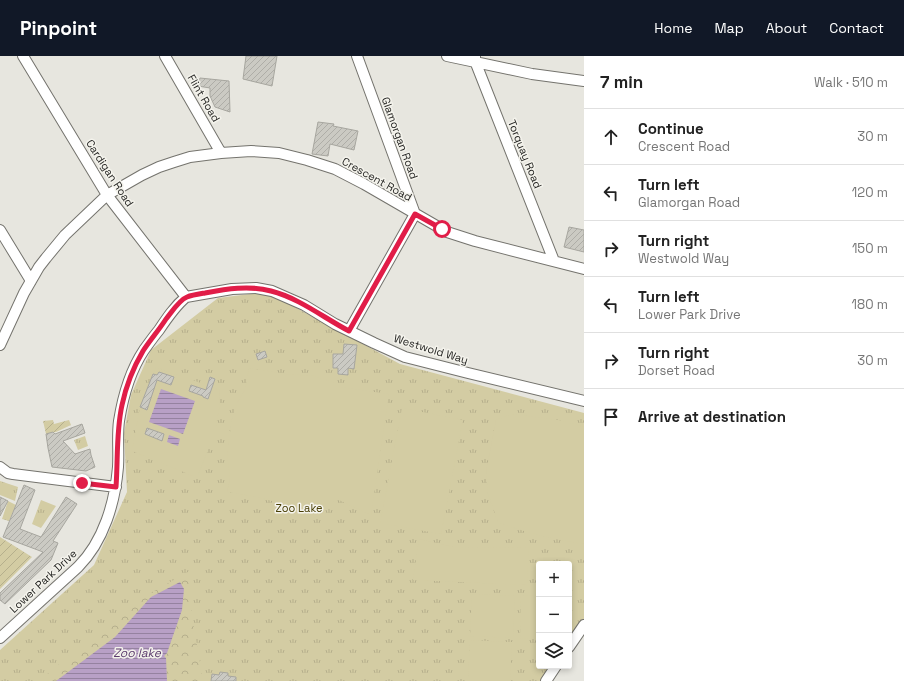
<!DOCTYPE html>
<html lang="en">
<head>
<meta charset="utf-8">
<style>
	body { margin:0; font-family:"Space Grotesk",sans-serif; background:#f2f2f2; color:#222 }
	.controls { position:absolute; right:12px; bottom:12px; display:grid; overflow:hidden; border-radius:4px; box-shadow:0 2px 6px #0003 }
	.controls button { width:36px; height:36px; display:grid; place-items:center; padding:0; border:0; border-bottom:1px solid #e0e0e0; background:#fff; color:#222; font:20px sans-serif }
	.stop { position:absolute; width:12px; height:12px; margin:-9px; border:3px solid #e11d48; border-radius:50%; background:#fff }
	.stop.end { background:#e11d48; border-color:#fff; box-shadow:0 1px 4px #0008 }
	.list { margin:0; padding:0; list-style:none }
	h2 { display:flex; justify-content:space-between; align-items:center; height:52px; margin:0; padding:0 16px; font-size:17px }
	h2 small { font-size:13px; font-weight:400; color:#767676 }
	.list li { display:grid; grid-template-columns:26px 1fr auto; gap:12px; align-items:center; box-sizing:border-box; height:56px; padding:0 16px; border-top:1px solid #e0e0e0 }
	.list b { display:block; font-size:15px; white-space:nowrap }
	.list p { margin:0; font-size:13px; white-space:nowrap; color:#767676 }
	.list em { font-size:13px; font-style:normal; color:#767676 }
	.icon { flex:none; width:22px; height:22px; fill:none; stroke:currentColor; stroke-width:2; stroke-linecap:round; stroke-linejoin:round }
	.map { position:relative; flex:none; width:584px; height:625px; overflow:hidden }
	header { display:flex; align-items:center; gap:24px; box-sizing:border-box; height:56px; padding:0 20px; background:#111827; color:#fff }
	header strong { font-size:19px }
	nav { display:flex; gap:22px; margin-inline-start:auto; font-size:14px }
	main { display:flex }
	aside { flex:1; background:#fff }
	.map>svg:first-child { display:block }
</style>
</head>
<body>
<header>
<strong>Pinpoint</strong>
<nav><a>Home</a><a>Map</a><a>About</a><a>Contact</a></nav>
</header>
<main>
<div class="map">
<svg width="584" height="625" viewBox="0 0 584 625">
	<defs>
		<pattern id="grass-tufts" width="24" height="20" patternUnits="userSpaceOnUse"><rect width="24" height="20" fill="#d3cca3"/><path d="M3 7l-1-3M5 7V3M7 7l1-3M15 17l-1-3M17 17v-4M19 17l1-3" fill="none" stroke="#b5af8c"/></pattern>
		<pattern id="forest-crowns" width="20" height="18" patternUnits="userSpaceOnUse"><rect width="20" height="18" fill="#d3cca3"/><path d="M2 6a3 3 0 1 1 6 0M12 15a3 3 0 1 1 6 0" fill="none" stroke="#b5af8c"/></pattern>
		<pattern id="garden-furrows" width="10" height="10" patternUnits="userSpaceOnUse"><rect width="10" height="10" fill="#d3cca3"/><path d="M-1 1l2-2M0 10L10 0M9 11l2-2" fill="none" stroke="#b5af8c"/></pattern>
		<pattern id="water-rules" width="6" height="5" patternUnits="userSpaceOnUse"><rect width="6" height="5" fill="#b8a0c6"/><path d="M0 2.5h6" fill="none" stroke="#9582a0"/></pattern>
		<pattern id="building-hatch" width="6" height="6" patternUnits="userSpaceOnUse"><rect width="6" height="6" fill="#cbcac3"/><path d="M-1 1l2-2M0 6l6-6M5 7l2-2" fill="none" stroke="#aeada7"/></pattern>
	</defs>
	<rect width="100%" height="100%" fill="#e7e6df"/>
	<path fill="url(#grass-tufts)" d="M267 236 400 308 584 357V565L569 586V508H539V610H552L542 625H0V594L94 509 127 436 124 377 131 339 151 294 218 242Z
		M85 380 88 390 78 394 74 384Z
		M0 425 18 431 15 445 0 439Z
		M41 444 56 450 41 472 32 468Z
		M8 445 16 449 9 465 2 463Z"/>
	<path fill="url(#forest-crowns)" d="M188 516 193 567 202 618V625H167L166 602 164 600 167 597 182 554 151 541 115 581 56 625H39L129 549Z"/>
	<path fill="url(#garden-furrows)" d="M53 364 54 368 69 364 71 369 56 376 46 378 43 365Z
		M0 481 32 501 0 533Z"/>
	<path fill="#d3cca3" d="M156 311 180 320 181 318 190 321V323L219 334 220 347 216 370 208 394 198 419 196 420H193L132 395 140 351Z
		M249 312 286 318 314 320 333 326 340 331 389 338 371 459 339 444 327 447 308 450 294 451 257 441 227 436 230 423 227 396 232 363 237 347 245 334Z
		M402 352 463 364 441 478 380 467Z
		M512 358 559 364 584 371V488C555 484 525 477 498 466L488 438 486 416 496 364Z
		M419 483 458 492 529 491 527 529 413 524Z
		M472 538 515 540 513 582 470 580Z
		M521 539 539 540V583L520 582Z
		M470 584 512 586 510 625H468Z"/>
	<path fill="url(#water-rules)" d="M161 333 195 345 183 378 149 366Z
		M169 379 180 383 178 390 167 386Z
		M180 526 184 533 182 554 167 597 164 600 166 602 167 625H56L115 581 151 541Z"/>
	<path fill="url(#building-hatch)" stroke="#a7a69f" d="M246 0H277L272 30 243 23Z
		M200 22 229 25 230 56 215 51 210 40V32L198 30Z
		M318 66 334 68 333 70 358 75 354 94 330 88 328 100 312 98Z
		M569 171 584 174V196L564 191Z
		M344 288 357 289 354 313 348 312V319L338 318V312H333V298H343Z
		M265 295 267 301 258 304 256 298Z
		M159 316 174 321 171 329 157 324 147 354 140 351 153 318 157 319Z
		M210 321 215 323 208 343 203 341V340L189 335 191 329 206 334Z
		M82 368 85 377 63 385 75 398 90 393 91 399 95 411 86 415 52 411 48 392 46 378 53 376 55 378Z
		M147 372 164 378 162 385 145 378Z
		M24 429 35 434 20 473 41 481 66 441 77 448 53 485 58 487 51 504 5 548 0 544V537L43 496 3 481Z
		M0 441 8 445 0 460Z
		M220 616 228 617V620L236 621V625H211L212 618 219 619Z"/>
	<g fill="none" stroke-linecap="round" stroke-linejoin="round">
		<defs>
			<path id="minor" d="M23 0 107 139 186 241
				M165 0 221 97
				M447 0 532 18 584 25
				M475 0V5L554 205
				M0 174 31 225
				M186 241 232 233 256 232 272 235 304 249 335 268 374 287 405 301 468 317 584 345
				M349 275 415 158 357 0
				M0 289 24 237 39 211 46 202 65 179 107 139 142 119 159 111 174 106 190 101 221 97 251 95 279 97 307 104 335 113 364 128 447 176 475 185 584 213
				M0 411 8 417 13 418 116 431
				M0 582 78 511C104 485 115 446 118 411 119 395 117 380 119 365 123 340 130 315 144 294 149 287 154 280 159 274 167 262 175 250 186 241
				M569 591 584 569
				M546 625 556 610"/>
		</defs>
		<use href="#minor" stroke="#74736d" stroke-width="12"/>
		<use href="#minor" stroke="#fff" stroke-width="10"/>
	</g>
	<g fill="none" stroke-linecap="round" stroke-linejoin="round">
		<path stroke="#e11d48" stroke-width="5" d="M82 427 116 431C118 404 116 376 122 349 126 330 133 312 143 295 150 284 159 274 166 263 171 257 179 244 187 241 192 239 199 238 205 237 226 233 249 229 271 235 299 242 324 262 349 275L415 158 442 173"/>
	</g>
	<g text-anchor="middle" dominant-baseline="central" stroke-width="3" stroke-linejoin="round" paint-order="stroke">
		<g font-size="11" fill="#252523" stroke="#f4f3ec">
			<text transform="translate(204 42) rotate(60)">Flint Road</text>
			<text transform="translate(400 82) rotate(70)">Glamorgan Road</text>
			<text transform="translate(525 98) rotate(68)">Torquay Road</text>
			<text transform="translate(110 117) rotate(57)">Cardigan Road</text>
			<text transform="translate(377 123) rotate(29)">Crescent Road</text>
			<text transform="translate(431 293) rotate(17)">Westwold Way</text>
			<text transform="translate(43 525) rotate(-43)">Lower Park Drive</text>
		</g>
		<g font-size="11" fill="#483e04" stroke="#f4f3ec">
			<text x="299" y="452">Zoo Lake</text>
		</g>
		<g font-size="12" font-style="italic" fill="#5a3a6c" stroke="#f4f3ec">
			<text x="137" y="597">Zoo lake</text>
		</g>
	</g>
</svg>
<div class="controls">
<button>+</button>
<button>−</button>
<button><svg class="icon" aria-label="layers" viewBox="0 0 24 24"><path d="M12 4l9 5-9 5-9-5zM3 14l9 5 9-5"/></svg></button>
</div>
<div class="stop" style="left:442px;top:173px"></div>
<div class="stop end" style="left:82px;top:427px"></div>
</div>
<aside>
<h2>7 min<small>Walk · 510 m</small></h2>
<ul class="list">
<li><svg class="icon" aria-label="ahead" viewBox="0 0 24 24"><path d="M12 20V5M6 11l6-6 6 6"/></svg><div><b>Continue</b><p>Crescent Road</p></div><em>30 m</em></li>
<li><svg class="icon" aria-label="left" viewBox="0 0 24 24"><path d="M17 20v-9H6M10 6l-5 5 5 5"/></svg><div><b>Turn left</b><p>Glamorgan Road</p></div><em>120 m</em></li>
<li><svg class="icon" aria-label="right" viewBox="0 0 24 24"><path d="M7 20v-9h11M14 6l5 5-5 5"/></svg><div><b>Turn right</b><p>Westwold Way</p></div><em>150 m</em></li>
<li><svg class="icon" aria-label="left" viewBox="0 0 24 24"><path d="M17 20v-9H6M10 6l-5 5 5 5"/></svg><div><b>Turn left</b><p>Lower Park Drive</p></div><em>180 m</em></li>
<li><svg class="icon" aria-label="right" viewBox="0 0 24 24"><path d="M7 20v-9h11M14 6l5 5-5 5"/></svg><div><b>Turn right</b><p>Dorset Road</p></div><em>30 m</em></li>
<li><svg class="icon" aria-label="arrive" viewBox="0 0 24 24"><path d="M6 21V4h12l-3 4 3 4H6"/></svg><div><b>Arrive at destination</b></div></li>
</ul>
</aside>
</main>
</body>
</html>
